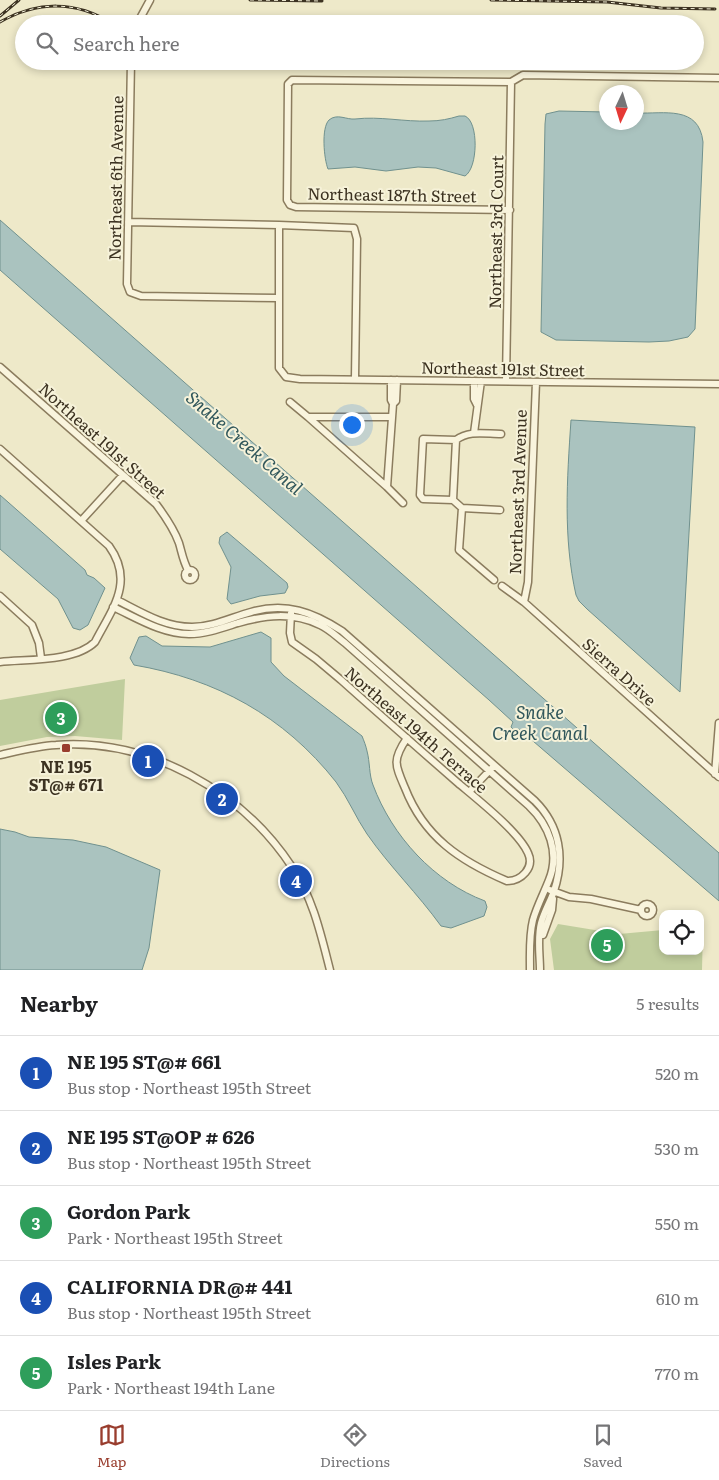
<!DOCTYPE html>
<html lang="en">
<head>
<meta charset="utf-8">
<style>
	body { margin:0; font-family:Literata,serif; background:#f2f2f2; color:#202124 }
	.controls { position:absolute; right:15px; bottom:15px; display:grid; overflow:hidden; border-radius:10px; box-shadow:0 2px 8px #0003 }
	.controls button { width:45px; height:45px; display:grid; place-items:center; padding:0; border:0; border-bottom:1px solid #e0e0e0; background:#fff; color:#202124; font:25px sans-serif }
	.compass { position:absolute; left:599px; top:85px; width:45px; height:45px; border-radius:50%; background:#fff; box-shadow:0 2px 8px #0003; rotate:184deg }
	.you { position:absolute; left:351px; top:424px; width:18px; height:18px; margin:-12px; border:4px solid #fff; border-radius:50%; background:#1a73e8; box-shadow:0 0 0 8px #1a73e833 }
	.badge { display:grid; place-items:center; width:32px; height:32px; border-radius:50%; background:#993d2e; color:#fff; font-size:16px; font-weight:700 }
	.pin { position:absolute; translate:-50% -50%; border:2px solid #fff; box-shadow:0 1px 5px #0006 }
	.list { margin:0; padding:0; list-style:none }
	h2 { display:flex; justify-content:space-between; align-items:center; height:65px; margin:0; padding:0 20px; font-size:21px }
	h2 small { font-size:16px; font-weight:400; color:#757577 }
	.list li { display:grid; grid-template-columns:32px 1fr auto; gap:15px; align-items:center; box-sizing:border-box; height:75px; padding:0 20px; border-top:1px solid #e0e0e0 }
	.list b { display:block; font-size:19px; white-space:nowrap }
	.list p { margin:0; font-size:16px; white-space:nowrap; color:#757577 }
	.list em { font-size:16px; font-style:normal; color:#757577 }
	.icon { flex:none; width:28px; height:28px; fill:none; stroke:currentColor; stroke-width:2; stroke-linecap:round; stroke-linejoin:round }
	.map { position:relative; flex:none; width:719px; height:970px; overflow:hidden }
	.search { position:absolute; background:#fff; box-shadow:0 2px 8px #0003; left:15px; right:15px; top:15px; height:55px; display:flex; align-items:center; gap:12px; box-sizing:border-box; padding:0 18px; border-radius:28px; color:#757577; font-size:19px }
	.sheet { height:440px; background:#fff }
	nav { display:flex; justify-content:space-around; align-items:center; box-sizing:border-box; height:70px; border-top:1px solid #e0e0e0; background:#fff; font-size:14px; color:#757577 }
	nav a { display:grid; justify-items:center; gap:2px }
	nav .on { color:#993d2e }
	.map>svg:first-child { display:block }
</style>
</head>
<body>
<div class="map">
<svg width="719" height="970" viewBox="0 0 719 970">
	<rect width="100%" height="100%" fill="#eee9c9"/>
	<path fill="#c0cd9d" d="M125 679 122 740 75 736 47 737 0 746V700Z
		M558 924 619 934 663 930V951H700V929H703L702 970H554L550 939Z"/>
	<path fill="#aac3bf" stroke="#70918e" d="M559 111 606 112V122H636L637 113C664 114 699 105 703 142L695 329 688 337 669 341 649 342 556 340 541 332 545 124 546 114Z
		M459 116H465C479 122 478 168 465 176L436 168 418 167 386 171 355 167 328 169C324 159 321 128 329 120 337 113 347 120 355 119 380 116 404 122 429 121 440 121 449 119 459 116Z
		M0 220 719 853V901L519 729 515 731 511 727 513 722 489 700 0 270Z
		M571 420 695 427 680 692 587 609 579 601 576 595C563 538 567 479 571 420Z
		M0 495 85 570 87 575 94 578 105 588 88 625 80 630 73 628 58 599 0 549Z
		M227 532 287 583 288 587 285 593 260 596 231 604 227 599 231 567 219 543 220 537Z
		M261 632 271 638V662L284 676 362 736C364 741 366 746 367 751 370 762 369 775 373 785 392 836 434 882 485 901L487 907 484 916 451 928 441 926C418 894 390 867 367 834 356 818 348 798 336 782 284 716 216 679 134 665L130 658 139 637 146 636 162 646 210 647Z
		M0 829 15 832 29 837 73 840 106 847 160 870 149 948 142 970H0Z"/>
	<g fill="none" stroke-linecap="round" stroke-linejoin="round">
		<defs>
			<path id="minor" d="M137 24 150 0
				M131 61 127 284 130 292 141 296 278 298
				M510 210 296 207 290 205 287 200 288 84 292 80 511 82 523 75 719 78
				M128 222 279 225 354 228 357 239 355 379
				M279 225V368L286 377 300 379 719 384
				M0 367 156 504C165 516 174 529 179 543 182 553 183 561 188 570
				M391 380V400L393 404 387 487 403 503
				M474 381V399L477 405
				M506 381 511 82
				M290 402 308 417H392
				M393 404 396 401 397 380
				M308 417 387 487
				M474 433 481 381
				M0 449 109 546C135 582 112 609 95 642 75 662 27 659 0 662
				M453 500 423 499 420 495 423 439 456 440
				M462 508 459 550 494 580
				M500 510 462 508 453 500 456 440C469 430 485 434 501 434
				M81 521 123 475
				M185 575a5 5 0 1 1 10 0a5 5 0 1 1-10 0Z
				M502 586 524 602 719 777
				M0 596 32 625 39 643 41 658
				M117 600C141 612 164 627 192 627 213 627 232 617 251 612 286 602 313 612 342 631L535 801C560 826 565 858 554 891 550 902 544 912 541 923 537 938 540 955 540 970
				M524 602 528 582 536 382
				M113 607C137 618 162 634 189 634 206 634 222 628 238 623 266 615 293 612 320 625 329 629 337 637 345 643L529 806C549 825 560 853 549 880 544 893 537 906 533 920 529 936 530 953 530 970
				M291 613 290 633 292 642 316 659 341 680C380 715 419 749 458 783 477 799 519 832 528 853 535 868 521 881 507 881 460 861 424 837 405 788 395 765 392 760 407 738
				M0 755C18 751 37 746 56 745 149 738 242 791 292 867 313 898 321 935 330 970
				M715 774 719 723
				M469 792 492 768
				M550 890 569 897 591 899 641 910
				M641 910a6 6 0 1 1 12 0a6 6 0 1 1-12 0Z
				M543 935 552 910 553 899"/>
		</defs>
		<use href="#minor" stroke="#8b7c5e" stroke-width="9"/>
		<use href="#minor" stroke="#f9f4dd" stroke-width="6"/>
		<defs>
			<path id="rail" d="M250 0 322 1
				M491 0 607 2 661 8 715 9
				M0 16 19 0
				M0 22C37 1 76 0 113 24"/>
		</defs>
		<use href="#rail" stroke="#3c3221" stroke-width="3"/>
		<use href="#rail" stroke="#f6f2d9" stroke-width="1" stroke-dasharray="4" stroke-linecap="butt"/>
	</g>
	<rect fill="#993d2e" stroke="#f6f2d9" stroke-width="2" x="61" y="743" width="10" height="10" rx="2.5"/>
	<g text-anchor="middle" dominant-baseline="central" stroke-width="4" stroke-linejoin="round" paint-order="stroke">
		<g font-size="16" fill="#3c3221" stroke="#f6f2d9">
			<text transform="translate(115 178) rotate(-89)">Northeast 6th Avenue</text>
			<text transform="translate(392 194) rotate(1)">Northeast 187th Street</text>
			<text transform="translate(495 232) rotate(-89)">Northeast 3rd Court</text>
			<text transform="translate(503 368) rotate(1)">Northeast 191st Street</text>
			<text transform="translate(103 440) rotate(42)">Northeast 191st Street</text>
			<text transform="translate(517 492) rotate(-88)">Northeast 3rd Avenue</text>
			<text transform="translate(620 671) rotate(42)">Sierra Drive</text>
			<text transform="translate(417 729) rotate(41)">Northeast 194th Terrace</text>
		</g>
		<g font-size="16" font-weight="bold" fill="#3c3221" stroke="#f6f2d9">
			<text x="66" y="766">NE 195<tspan x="66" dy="18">ST@# 671</tspan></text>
		</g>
		<g font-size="18" font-style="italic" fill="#31575b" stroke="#f6f2d9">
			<text transform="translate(245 442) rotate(41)">Snake Creek Canal</text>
			<text x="540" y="711">Snake<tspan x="540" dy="21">Creek Canal</tspan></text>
		</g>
	</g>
</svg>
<div class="controls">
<button><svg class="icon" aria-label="locate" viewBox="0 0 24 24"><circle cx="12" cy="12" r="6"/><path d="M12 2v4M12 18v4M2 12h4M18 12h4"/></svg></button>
</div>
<svg class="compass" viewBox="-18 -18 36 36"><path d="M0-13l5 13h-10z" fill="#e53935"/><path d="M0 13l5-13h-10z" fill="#757577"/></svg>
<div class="you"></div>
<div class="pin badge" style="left:148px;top:761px;background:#1a4fb4">1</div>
<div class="pin badge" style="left:222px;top:799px;background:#1a4fb4">2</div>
<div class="pin badge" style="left:61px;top:718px;background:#2e9e5b">3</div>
<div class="pin badge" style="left:296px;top:881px;background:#1a4fb4">4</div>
<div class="pin badge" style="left:607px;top:945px;background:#2e9e5b">5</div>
<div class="search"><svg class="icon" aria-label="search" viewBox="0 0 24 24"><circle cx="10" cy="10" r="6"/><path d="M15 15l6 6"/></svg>Search here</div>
</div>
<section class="sheet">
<h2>Nearby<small>5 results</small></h2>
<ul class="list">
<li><span class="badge" style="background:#1a4fb4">1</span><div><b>NE 195 ST@# 661</b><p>Bus stop · Northeast 195th Street</p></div><em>520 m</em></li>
<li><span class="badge" style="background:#1a4fb4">2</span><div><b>NE 195 ST@OP # 626</b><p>Bus stop · Northeast 195th Street</p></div><em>530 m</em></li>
<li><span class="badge" style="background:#2e9e5b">3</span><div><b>Gordon Park</b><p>Park · Northeast 195th Street</p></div><em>550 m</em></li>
<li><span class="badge" style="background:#1a4fb4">4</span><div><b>CALIFORNIA DR@# 441</b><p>Bus stop · Northeast 195th Street</p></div><em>610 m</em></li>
<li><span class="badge" style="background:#2e9e5b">5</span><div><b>Isles Park</b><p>Park · Northeast 194th Lane</p></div><em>770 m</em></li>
</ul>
</section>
<nav>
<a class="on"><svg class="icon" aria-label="map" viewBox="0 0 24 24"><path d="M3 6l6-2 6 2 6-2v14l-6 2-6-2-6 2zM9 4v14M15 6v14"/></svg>Map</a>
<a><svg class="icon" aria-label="directions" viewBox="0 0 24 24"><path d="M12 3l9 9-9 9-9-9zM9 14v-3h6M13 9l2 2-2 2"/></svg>Directions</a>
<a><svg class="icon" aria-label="saved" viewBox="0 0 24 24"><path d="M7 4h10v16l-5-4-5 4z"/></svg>Saved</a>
</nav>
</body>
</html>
